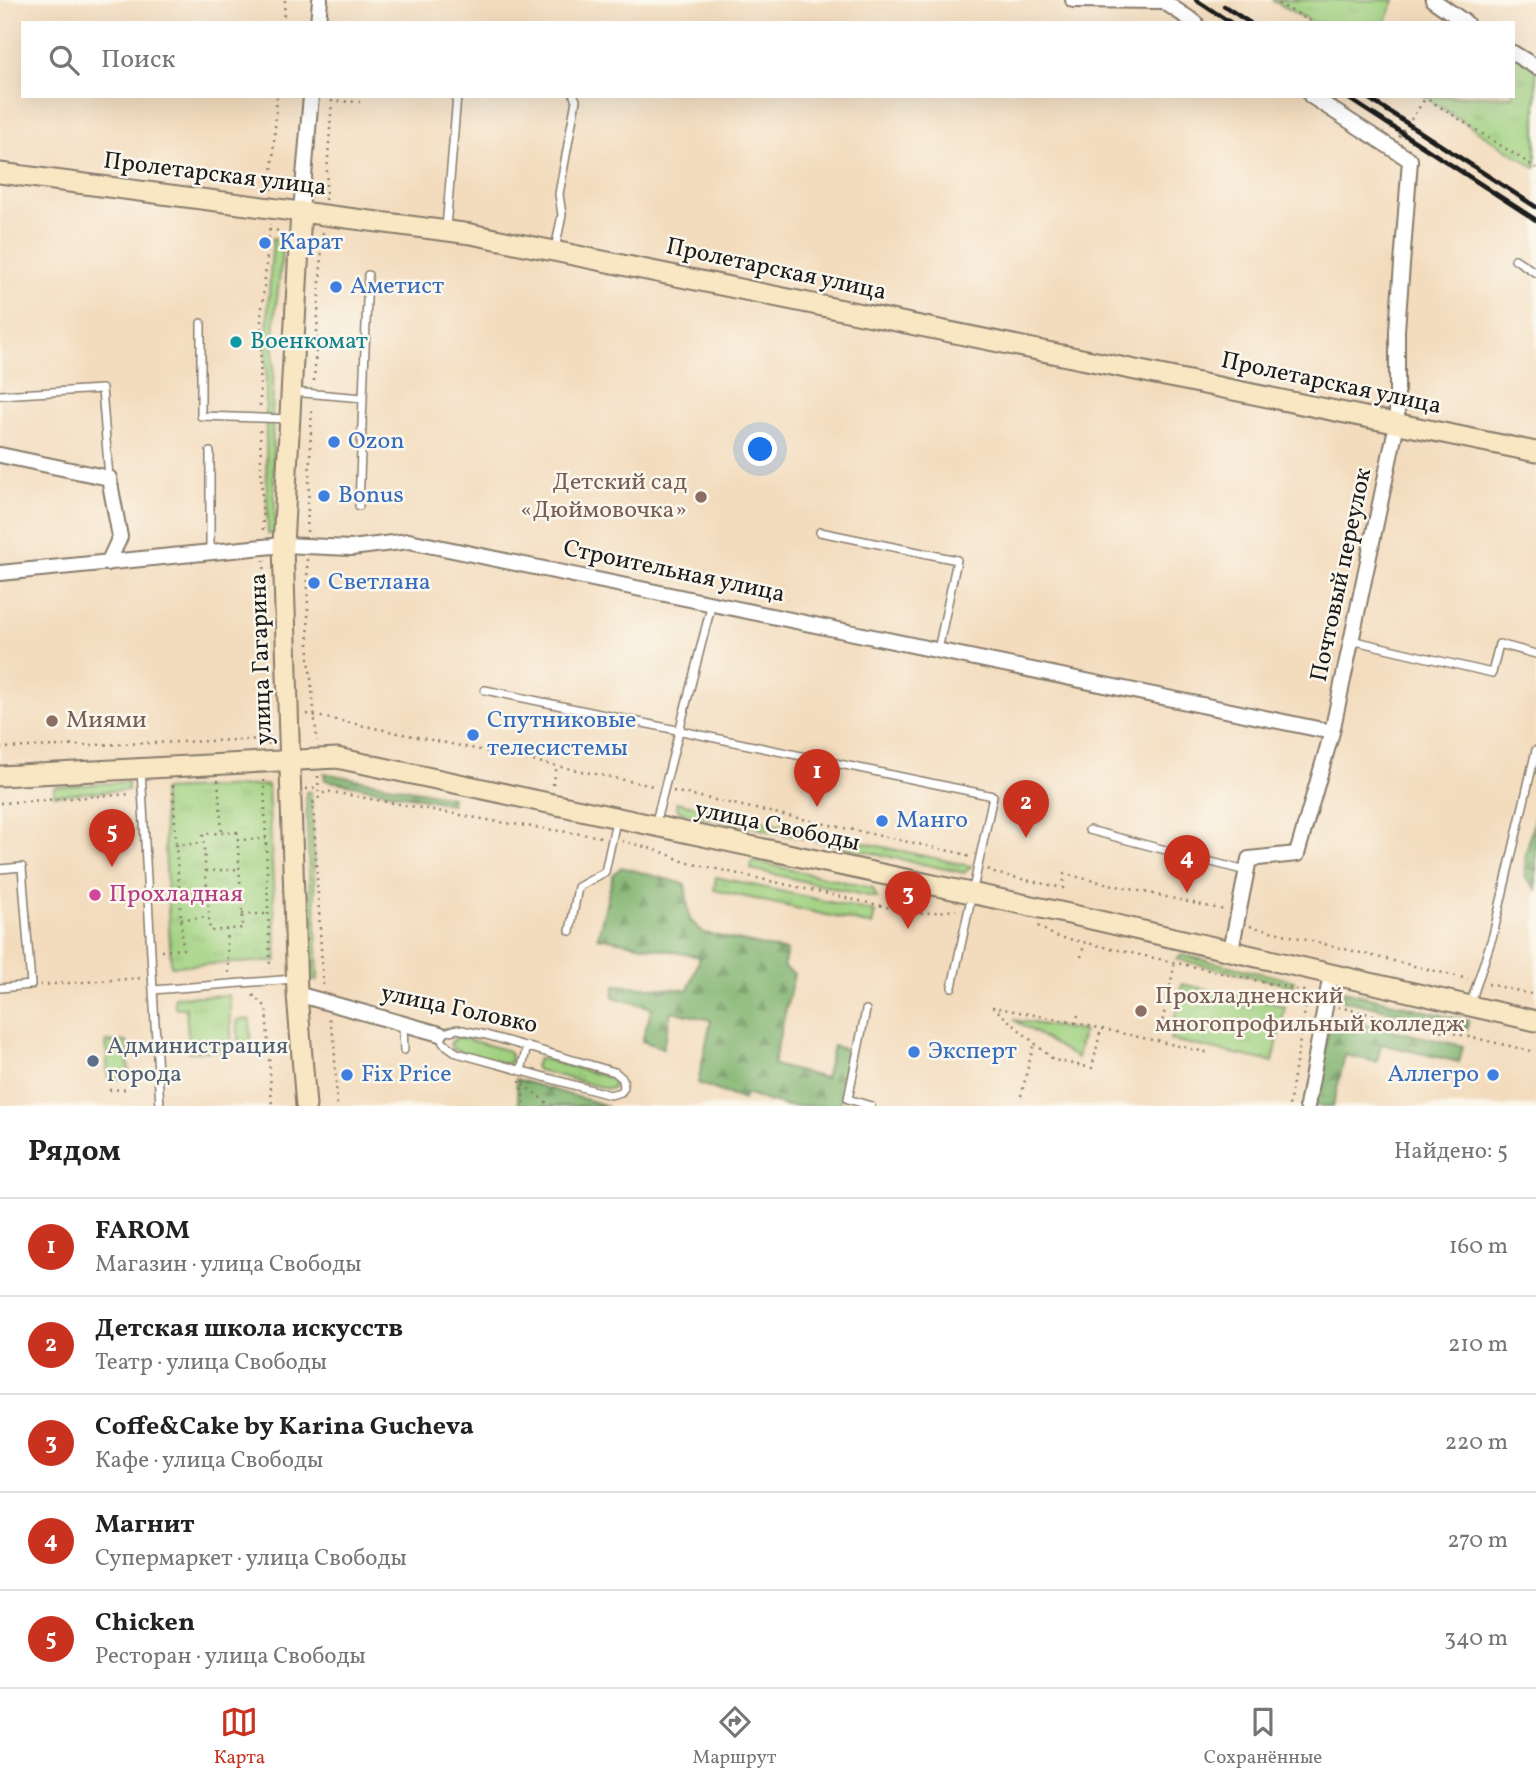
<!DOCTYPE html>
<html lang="ru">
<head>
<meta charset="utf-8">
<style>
	body { margin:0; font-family:Vollkorn,serif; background:#f6f6f6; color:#222 }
	.you { position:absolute; left:761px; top:450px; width:24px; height:24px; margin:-18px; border:5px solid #fff; border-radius:50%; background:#1a73e8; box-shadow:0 0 0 10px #1a73e833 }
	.badge { display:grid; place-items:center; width:46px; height:46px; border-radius:50%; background:#c8321e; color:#fff; font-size:23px; font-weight:700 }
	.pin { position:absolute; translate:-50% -58px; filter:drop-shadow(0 2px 4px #0008) }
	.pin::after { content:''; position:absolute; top:37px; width:24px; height:21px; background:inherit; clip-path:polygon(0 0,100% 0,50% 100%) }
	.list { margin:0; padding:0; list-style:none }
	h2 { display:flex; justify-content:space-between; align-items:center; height:91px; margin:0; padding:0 28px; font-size:30px }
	h2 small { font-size:23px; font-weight:400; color:#767676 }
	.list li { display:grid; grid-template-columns:46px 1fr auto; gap:21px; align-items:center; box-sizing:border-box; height:98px; padding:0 28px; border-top:2px solid #e0e0e0 }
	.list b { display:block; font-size:26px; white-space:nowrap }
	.list p { margin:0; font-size:23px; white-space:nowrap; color:#767676 }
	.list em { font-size:23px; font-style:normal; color:#767676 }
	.icon { flex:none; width:38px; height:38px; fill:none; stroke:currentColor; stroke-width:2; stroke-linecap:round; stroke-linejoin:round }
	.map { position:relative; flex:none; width:1536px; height:1106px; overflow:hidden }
	.search { position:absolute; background:#fff; box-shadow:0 7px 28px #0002; left:21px; right:21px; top:21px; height:77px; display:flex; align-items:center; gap:18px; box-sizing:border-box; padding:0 24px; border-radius:0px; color:#767676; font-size:26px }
	.sheet { height:581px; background:#fff }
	nav { display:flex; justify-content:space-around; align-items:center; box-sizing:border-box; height:98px; border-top:2px solid #e0e0e0; background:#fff; font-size:19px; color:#767676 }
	nav a { display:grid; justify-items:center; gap:4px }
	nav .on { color:#c8321e }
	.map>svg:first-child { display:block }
</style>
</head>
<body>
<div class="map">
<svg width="1536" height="1106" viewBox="0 0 1536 1106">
	<defs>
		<pattern id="grass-tufts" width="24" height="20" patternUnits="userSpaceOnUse" patternTransform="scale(1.75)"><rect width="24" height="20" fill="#a0d180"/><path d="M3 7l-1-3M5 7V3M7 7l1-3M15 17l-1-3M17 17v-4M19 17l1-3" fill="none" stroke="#89b36e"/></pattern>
		<pattern id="forest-firs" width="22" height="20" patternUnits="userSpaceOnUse" patternTransform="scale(1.75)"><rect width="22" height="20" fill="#80b36e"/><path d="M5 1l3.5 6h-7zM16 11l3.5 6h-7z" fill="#68915a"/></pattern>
	</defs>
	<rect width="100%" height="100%" fill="#fbf7ec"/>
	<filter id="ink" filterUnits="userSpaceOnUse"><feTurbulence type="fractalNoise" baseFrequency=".0143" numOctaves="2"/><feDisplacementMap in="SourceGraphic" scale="14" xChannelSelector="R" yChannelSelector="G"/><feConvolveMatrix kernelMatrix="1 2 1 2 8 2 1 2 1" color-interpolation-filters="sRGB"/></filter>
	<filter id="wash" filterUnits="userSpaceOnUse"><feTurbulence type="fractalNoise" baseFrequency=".00686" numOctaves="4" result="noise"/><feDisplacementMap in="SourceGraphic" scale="28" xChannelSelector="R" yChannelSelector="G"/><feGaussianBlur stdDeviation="1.57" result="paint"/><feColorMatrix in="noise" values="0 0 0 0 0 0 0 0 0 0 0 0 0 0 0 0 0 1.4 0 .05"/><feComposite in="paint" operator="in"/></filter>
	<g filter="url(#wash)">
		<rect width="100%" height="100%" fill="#f3dcbd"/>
		<path fill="url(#grass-tufts)" stroke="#5e764e" stroke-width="2" d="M1272 0H1394L1385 23H1314Z
			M1513 53 1536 67V168L1423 96H1513Z
			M273 238 284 240 275 315 272 424 276 534H268C265 435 264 337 273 238Z
			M128 782V790L54 795V787Z
			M268 785 277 961 171 966 162 790Z
			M306 792H311L318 981H313Z
			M676 802 971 866 964 873 678 811Z
			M752 861 873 888 877 898 751 869Z
			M716 877 875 912 872 925 714 890Z
			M1182 955 1294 981 1293 986 1176 959Z
			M1182 984 1285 1006 1273 1062 1170 1040Z
			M229 995 232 1050 189 1052 186 1008H175L174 997Z
			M250 1019 251 1049 239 1050 237 1020Z
			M1014 1020 1083 1031 1077 1058Z
			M455 1038H463L509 1051 512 1058 511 1062 506 1064 452 1049 450 1044Z
			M127 1041 129 1078 108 1079 106 1042Z
			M539 1058 611 1078 614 1080 613 1088 608 1089 537 1070 535 1066Z"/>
		<path fill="url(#forest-firs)" stroke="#4e6845" stroke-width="2" d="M324 773 452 797 451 804 325 780Z
			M1536 811V889L1525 876V858Z
			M621 867 685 884 690 920 704 933 787 951 783 967 794 974 773 1065 825 1078 833 1046 852 1051 840 1106H785L745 1094 743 1100 698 1083 711 1020 671 1011 663 1048 642 1041 652 1008 613 997 615 985 688 990 700 957 598 937 613 875Z
			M1344 991 1468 1021 1467 1029 1342 1000Z
			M1334 1017 1463 1046 1459 1062 1381 1044 1377 1062 1345 1055 1333 1106H1314L1329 1026Z
			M516 1079 608 1106H519Z"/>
	</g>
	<g filter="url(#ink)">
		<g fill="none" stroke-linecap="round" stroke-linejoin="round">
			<defs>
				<path id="lane" d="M446 228 457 96
					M555 249 562 215 559 194 576 100 574 96
					M1515 259 1536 273
					M201 323V416L290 419
					M292 392 363 398 359 506
					M0 395 102 389 109 478
					M363 398 368 275
					M210 452V552
					M820 532 957 560 938 650
					M1351 640 1492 673 1499 644 1536 654
					M485 690 993 796 952 987
					M141 769 153 990 294 979
					M655 825 712 603
					M1089 830 1246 871
					M0 869 22 867 31 985 0 988
					M570 931 578 887 605 872 616 821
					M153 990 160 1106
					M1470 1005 1493 935 1536 750
					M866 1010 848 1099 871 1106
					M403 1025 404 1050
					M457 1029 486 1035 615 1072 623 1079 624 1088 621 1092 610 1095 457 1053 443 1043 440 1034Z
					M521 1071 527 1046"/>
				<path id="street" d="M1073 0 1162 1
					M1161 0 1196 23
					M1433 0 1466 23
					M318 23 320 0
					M1513 53 1536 67
					M301 211 311 96
					M0 455 109 478 120 537 108 563
					M0 573 283 545 351 548 409 541 1332 732
					M1231 950 1249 859 1297 854 1332 732 1397 423V330L1410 160 1311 96
					M297 994 440 1034
					M1307 1106 1331 974"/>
				<path id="secondary" d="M0 173 471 234 1536 452
					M301 211 283 545 297 994 306 1106
					M0 776 337 758 1069 914 1536 1021"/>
			</defs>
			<use href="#lane" stroke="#887c6c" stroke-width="10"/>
			<use href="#street" stroke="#887c6c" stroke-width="18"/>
			<use href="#secondary" stroke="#887c6c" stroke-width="23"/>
			<path stroke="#887c6c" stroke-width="2.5" stroke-dasharray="2 5" stroke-linecap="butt" d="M1272 0 1314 23
				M283 23 285 0
				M1423 96 1536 168
				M1399 137 1427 96
				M271 190 277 96
				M325 200 332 101 360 102
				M269 230 283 231
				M314 381 323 231
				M260 406 261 319 270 224
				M260 430 263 532
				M307 532 312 406
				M307 559 309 658 317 741
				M264 560 266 602
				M307 714 653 786
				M268 745 270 731
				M0 748 269 739
				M318 776 319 797
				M218 780 222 833
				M264 780 270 969
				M173 785 176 845
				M553 785 557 766
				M306 789 319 788
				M673 791 964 854 970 858
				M0 803 132 794
				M237 832 243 928 210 931 203 834Z
				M237 840 266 839
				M622 841 660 851 685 862 918 914 956 910
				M988 869 994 873 1063 888 1064 874 1224 910
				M206 871 240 869
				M208 898 241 895
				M242 914H269
				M181 919 209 917
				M1038 926 1055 936 1308 992 1289 1106
				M1250 926 1468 979
				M226 929 229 975
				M161 951 183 949 176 845 204 843
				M1081 957 1084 944
				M1488 984 1536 995
				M40 985 142 978
				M323 985 313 803 326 791 499 822 602 837
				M253 995 266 1007 272 1106
				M1338 1007 1536 1052
				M1078 1015 1076 1023 1210 1053
				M329 1019 334 1038 337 1106
				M1076 1023 993 1007 1054 1060 1092 1068 1101 1029
				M1158 1041 1175 963
				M520 1081 525 1106
				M523 1084 551 1106
				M109 1090 129 1089
				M1021 1096 1034 1043"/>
			<use href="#lane" stroke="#fff" stroke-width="7"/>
			<use href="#street" stroke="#fff" stroke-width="14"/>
			<use href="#secondary" stroke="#f9e7c3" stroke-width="19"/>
			<path stroke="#1c1c1c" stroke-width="4.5" d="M1196 0 1231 23
				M1224 6 1250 23
				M1345 96 1536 220
				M1365 96 1536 207"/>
		</g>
	</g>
	<g fill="#3f7fe0" stroke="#fbf7ec" stroke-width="2.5">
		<circle cx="265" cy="243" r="7"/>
		<circle cx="336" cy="287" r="7"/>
		<circle cx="334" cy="442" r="7"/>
		<circle cx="324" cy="496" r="7"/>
		<circle cx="314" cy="583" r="7"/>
		<circle cx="473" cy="735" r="7"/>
		<circle cx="882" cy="821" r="7"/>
		<circle cx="914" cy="1052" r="7"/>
		<circle cx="347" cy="1075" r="7"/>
		<circle cx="1493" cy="1075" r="7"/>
	</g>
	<circle fill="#0f9aa8" stroke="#fbf7ec" stroke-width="2.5" cx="236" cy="342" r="7"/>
	<g fill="#8d6e63" stroke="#fbf7ec" stroke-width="2.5">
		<circle cx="701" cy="497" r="7"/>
		<circle cx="52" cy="721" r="7"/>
		<circle cx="1141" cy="1011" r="7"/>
	</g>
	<circle fill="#d1479c" stroke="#fbf7ec" stroke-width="2.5" cx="95" cy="895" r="7"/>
	<circle fill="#5c6f8a" stroke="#fbf7ec" stroke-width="2.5" cx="93" cy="1061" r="7"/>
	<g text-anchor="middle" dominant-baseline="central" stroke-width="5" stroke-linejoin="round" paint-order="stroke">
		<g font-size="24" fill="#1c1c1c" stroke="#fbf7ec">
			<text transform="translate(215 175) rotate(7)">Пролетарская улица</text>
			<text transform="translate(776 270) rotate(12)">Пролетарская улица</text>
			<text transform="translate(1331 384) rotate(12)">Пролетарская улица</text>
			<text transform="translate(674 572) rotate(12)">Строительная улица</text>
			<text transform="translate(1342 575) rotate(-78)">Почтовый переулок</text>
			<text transform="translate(262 659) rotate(-92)">улица Гагарина</text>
			<text transform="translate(777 827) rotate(12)">улица Свободы</text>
			<text transform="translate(459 1010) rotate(12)">улица Головко</text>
		</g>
		<g font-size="24" fill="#366cbe" stroke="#fbf7ec" text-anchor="start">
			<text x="279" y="243">Карат</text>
			<text x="350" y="287">Аметист</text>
			<text x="348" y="442">Ozon</text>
			<text x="338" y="496">Bonus</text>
			<text x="328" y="583">Светлана</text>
			<text x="487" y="721">Спутниковые<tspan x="487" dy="28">телесистемы</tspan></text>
			<text x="896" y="821">Манго</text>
			<text x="928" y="1052">Эксперт</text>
			<text x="361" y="1075">Fix Price</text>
			<text x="1479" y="1075" text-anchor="end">Аллегро</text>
		</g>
		<g font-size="24" fill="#0d838f" stroke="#fbf7ec" text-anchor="start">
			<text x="250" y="342">Военкомат</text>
		</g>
		<g font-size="24" fill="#785e54" stroke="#fbf7ec" text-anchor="start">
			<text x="687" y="483" text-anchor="end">Детский сад<tspan x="687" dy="28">«Дюймовочка»</tspan></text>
			<text x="66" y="721">Миями</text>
			<text x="1155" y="997">Прохладненский<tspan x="1155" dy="28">многопрофильный колледж</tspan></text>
		</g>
		<g font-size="24" fill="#b23c85" stroke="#fbf7ec" text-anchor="start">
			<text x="109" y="895">Прохладная</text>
		</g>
		<g font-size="24" fill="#4e5e75" stroke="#fbf7ec" text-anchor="start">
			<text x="107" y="1047">Администрация<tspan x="107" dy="28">города</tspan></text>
		</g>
	</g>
</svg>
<div class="you"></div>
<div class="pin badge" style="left:817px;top:807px">1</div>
<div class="pin badge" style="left:1026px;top:838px">2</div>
<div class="pin badge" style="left:908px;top:929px">3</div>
<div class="pin badge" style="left:1187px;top:893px">4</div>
<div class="pin badge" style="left:112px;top:867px">5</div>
<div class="search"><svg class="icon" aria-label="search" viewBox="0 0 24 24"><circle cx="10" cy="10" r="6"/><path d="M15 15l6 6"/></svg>Поиск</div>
</div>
<section class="sheet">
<h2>Рядом<small>Найдено: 5</small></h2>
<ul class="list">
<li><span class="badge">1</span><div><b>FAROM</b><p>Магазин · улица Свободы</p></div><em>160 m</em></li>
<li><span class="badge">2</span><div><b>Детская школа искусств</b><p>Театр · улица Свободы</p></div><em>210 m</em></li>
<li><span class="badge">3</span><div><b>Coffe&amp;Cake by Karina Gucheva</b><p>Кафе · улица Свободы</p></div><em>220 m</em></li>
<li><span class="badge">4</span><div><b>Магнит</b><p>Супермаркет · улица Свободы</p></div><em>270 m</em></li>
<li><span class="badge">5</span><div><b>Chicken</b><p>Ресторан · улица Свободы</p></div><em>340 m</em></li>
</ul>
</section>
<nav>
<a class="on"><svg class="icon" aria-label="map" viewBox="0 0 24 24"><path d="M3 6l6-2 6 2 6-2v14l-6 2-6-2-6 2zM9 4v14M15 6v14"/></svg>Карта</a>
<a><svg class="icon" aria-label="directions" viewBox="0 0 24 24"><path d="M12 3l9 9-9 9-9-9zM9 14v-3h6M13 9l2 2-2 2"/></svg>Маршрут</a>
<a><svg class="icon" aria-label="saved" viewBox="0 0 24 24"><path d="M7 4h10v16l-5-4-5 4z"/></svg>Сохранённые</a>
</nav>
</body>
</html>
